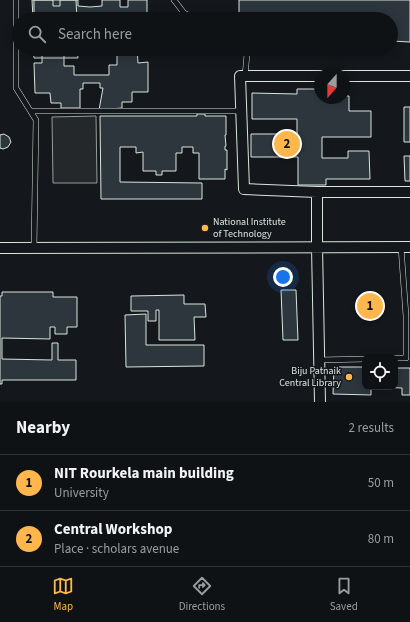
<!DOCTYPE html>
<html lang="en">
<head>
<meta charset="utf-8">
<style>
	body { margin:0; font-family:"Source Sans 3",sans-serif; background:#181b1e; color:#f1f3f6 }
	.controls { position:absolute; right:12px; bottom:12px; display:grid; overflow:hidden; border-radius:8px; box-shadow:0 2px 10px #0003 }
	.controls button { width:36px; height:36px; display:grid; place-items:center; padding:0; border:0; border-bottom:1px solid #2f3234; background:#0f1215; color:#f1f3f6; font:20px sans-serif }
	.compass { position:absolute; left:314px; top:68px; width:36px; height:36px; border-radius:50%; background:#0f1215; box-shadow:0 2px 10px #0003; rotate:201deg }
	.you { position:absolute; left:283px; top:277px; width:14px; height:14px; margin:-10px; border:3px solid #fff; border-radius:50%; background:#1a73e8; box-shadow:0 0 0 6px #1a73e833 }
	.badge { display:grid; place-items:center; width:26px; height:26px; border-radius:50%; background:#ffb74d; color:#111; font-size:13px; font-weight:700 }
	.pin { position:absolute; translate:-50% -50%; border:2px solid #fff; box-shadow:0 1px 4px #0006 }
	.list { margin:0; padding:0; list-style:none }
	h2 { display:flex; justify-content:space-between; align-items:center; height:52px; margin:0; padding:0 16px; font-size:17px }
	h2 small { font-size:13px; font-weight:400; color:#9b9ea0 }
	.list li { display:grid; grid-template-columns:26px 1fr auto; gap:12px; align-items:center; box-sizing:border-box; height:56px; padding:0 16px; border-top:1px solid #2f3234 }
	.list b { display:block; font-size:15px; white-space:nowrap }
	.list p { margin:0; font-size:13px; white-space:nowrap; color:#9b9ea0 }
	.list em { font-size:13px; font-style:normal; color:#9b9ea0 }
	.icon { flex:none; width:22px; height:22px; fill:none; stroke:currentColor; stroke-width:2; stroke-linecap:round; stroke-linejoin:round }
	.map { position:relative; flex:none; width:410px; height:402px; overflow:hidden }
	.search { position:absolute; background:#0f1215; box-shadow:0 2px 10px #0003; left:12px; right:12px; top:12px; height:44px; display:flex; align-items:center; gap:10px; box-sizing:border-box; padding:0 14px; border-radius:22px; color:#9b9ea0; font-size:15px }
	.sheet { height:164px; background:#0f1215 }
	nav { display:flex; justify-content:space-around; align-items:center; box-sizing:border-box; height:56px; border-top:1px solid #2f3234; background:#0f1215; font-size:11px; color:#9b9ea0 }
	nav a { display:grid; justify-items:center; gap:2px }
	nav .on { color:#ffb74d }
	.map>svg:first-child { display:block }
</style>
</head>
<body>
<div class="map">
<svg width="410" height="402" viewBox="0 0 410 402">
	<rect width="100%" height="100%" fill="#14181c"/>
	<path fill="#24282b" stroke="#939e99" d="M96 116 97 183H53L52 117Z"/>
	<path fill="#2c363c" stroke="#d8e6dc" d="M32 0H76L77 19H33Z
		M34 0H53V6H60V0H78V6L90 7 102 6V0H120V7H128V0H147V19H34Z
		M239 0H410V42L391 41V19H239Z
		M33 49H77L78 58H34Z
		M37 49H64V66H74V75H109V65H117V49H137L138 63 148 62V92H132V102H122V108L99 110 103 88H100V83H83V89H80V108H61V103H51L50 93H35L34 63H42V51Z
		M297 89H320V98H344V96H349V111H371V137H322V158H348V151H369L370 179H326V185H298V157H251V134H297V119H252V93L297 94Z
		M404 107H410V142H404Z
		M197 114H205V116H226V135H225L226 146H225V150H227V170L225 169V179H199V153H193V147H182V153H176V171H162V175H156V171H143V152L136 153V147H120V182L202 183V199H101L100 116H197Z
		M4 134 9 137 11 142 8 147 3 149 0 148V135Z
		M404 156H410V181H405Z
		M281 290H296L298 340H283Z
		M2 292H53V297H77V327H67V334H55V327H50V339L2 338V359L52 360V343H58V360H76V380H2V384H0V296H2Z
		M184 295V304H205L206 317H194L195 340H159V310H156V321H148V311H131V296Z
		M146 314V345H204V366L126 367 125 315Z
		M334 367H365V387H395V368H410V395H402V388L371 387V395L333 394Z"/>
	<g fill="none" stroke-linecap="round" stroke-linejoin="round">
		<defs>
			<path id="lane" d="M16 0V88L36 120 34 248
				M174 0 184 13 195 19
				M240 49 247 54 245 76
				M31 111H241
				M395 358H406V316L401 247
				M319 360 365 359"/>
			<path id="street" d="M320 76H240L244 189 317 192H410
				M344 76H410
				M317 192V247L320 402
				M0 248 410 247"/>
		</defs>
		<use href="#lane" stroke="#d8e6dc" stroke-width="6"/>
		<use href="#street" stroke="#d8e6dc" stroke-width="12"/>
		<use href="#lane" stroke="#14181c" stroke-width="5"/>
		<use href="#street" stroke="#14181c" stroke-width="10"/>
	</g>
	<g fill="#ffb74d" stroke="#14181c" stroke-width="1.5">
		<circle cx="205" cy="228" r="4"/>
		<circle cx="349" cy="377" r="4"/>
	</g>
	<g text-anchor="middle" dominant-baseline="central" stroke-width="3" stroke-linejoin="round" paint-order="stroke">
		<g font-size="10" fill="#d8e6dc" stroke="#14181c" text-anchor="start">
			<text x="213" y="222">National Institute<tspan x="213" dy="12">of Technology</tspan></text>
			<text x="341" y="371" text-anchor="end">Biju Patnaik<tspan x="341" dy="12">Central Library</tspan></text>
		</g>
	</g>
</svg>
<div class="controls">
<button><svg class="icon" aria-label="locate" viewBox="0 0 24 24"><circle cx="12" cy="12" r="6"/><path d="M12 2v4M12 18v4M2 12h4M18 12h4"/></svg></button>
</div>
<svg class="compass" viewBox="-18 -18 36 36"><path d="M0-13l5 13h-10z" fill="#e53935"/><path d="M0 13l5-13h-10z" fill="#9b9ea0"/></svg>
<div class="you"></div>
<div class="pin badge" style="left:370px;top:306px">1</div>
<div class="pin badge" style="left:287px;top:144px">2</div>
<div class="search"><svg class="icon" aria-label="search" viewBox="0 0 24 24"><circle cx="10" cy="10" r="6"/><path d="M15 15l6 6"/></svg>Search here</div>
</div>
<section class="sheet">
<h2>Nearby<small>2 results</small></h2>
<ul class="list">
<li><span class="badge">1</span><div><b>NIT Rourkela main building</b><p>University</p></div><em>50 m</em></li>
<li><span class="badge">2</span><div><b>Central Workshop</b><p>Place · scholars avenue</p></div><em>80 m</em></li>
</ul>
</section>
<nav>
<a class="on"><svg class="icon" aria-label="map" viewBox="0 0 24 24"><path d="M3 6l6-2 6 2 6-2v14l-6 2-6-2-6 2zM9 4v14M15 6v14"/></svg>Map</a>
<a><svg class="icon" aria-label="directions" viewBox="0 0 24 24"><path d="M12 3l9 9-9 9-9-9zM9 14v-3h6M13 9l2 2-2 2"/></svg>Directions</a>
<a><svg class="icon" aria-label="saved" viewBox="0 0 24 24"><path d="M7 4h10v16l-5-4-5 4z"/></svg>Saved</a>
</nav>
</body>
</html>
